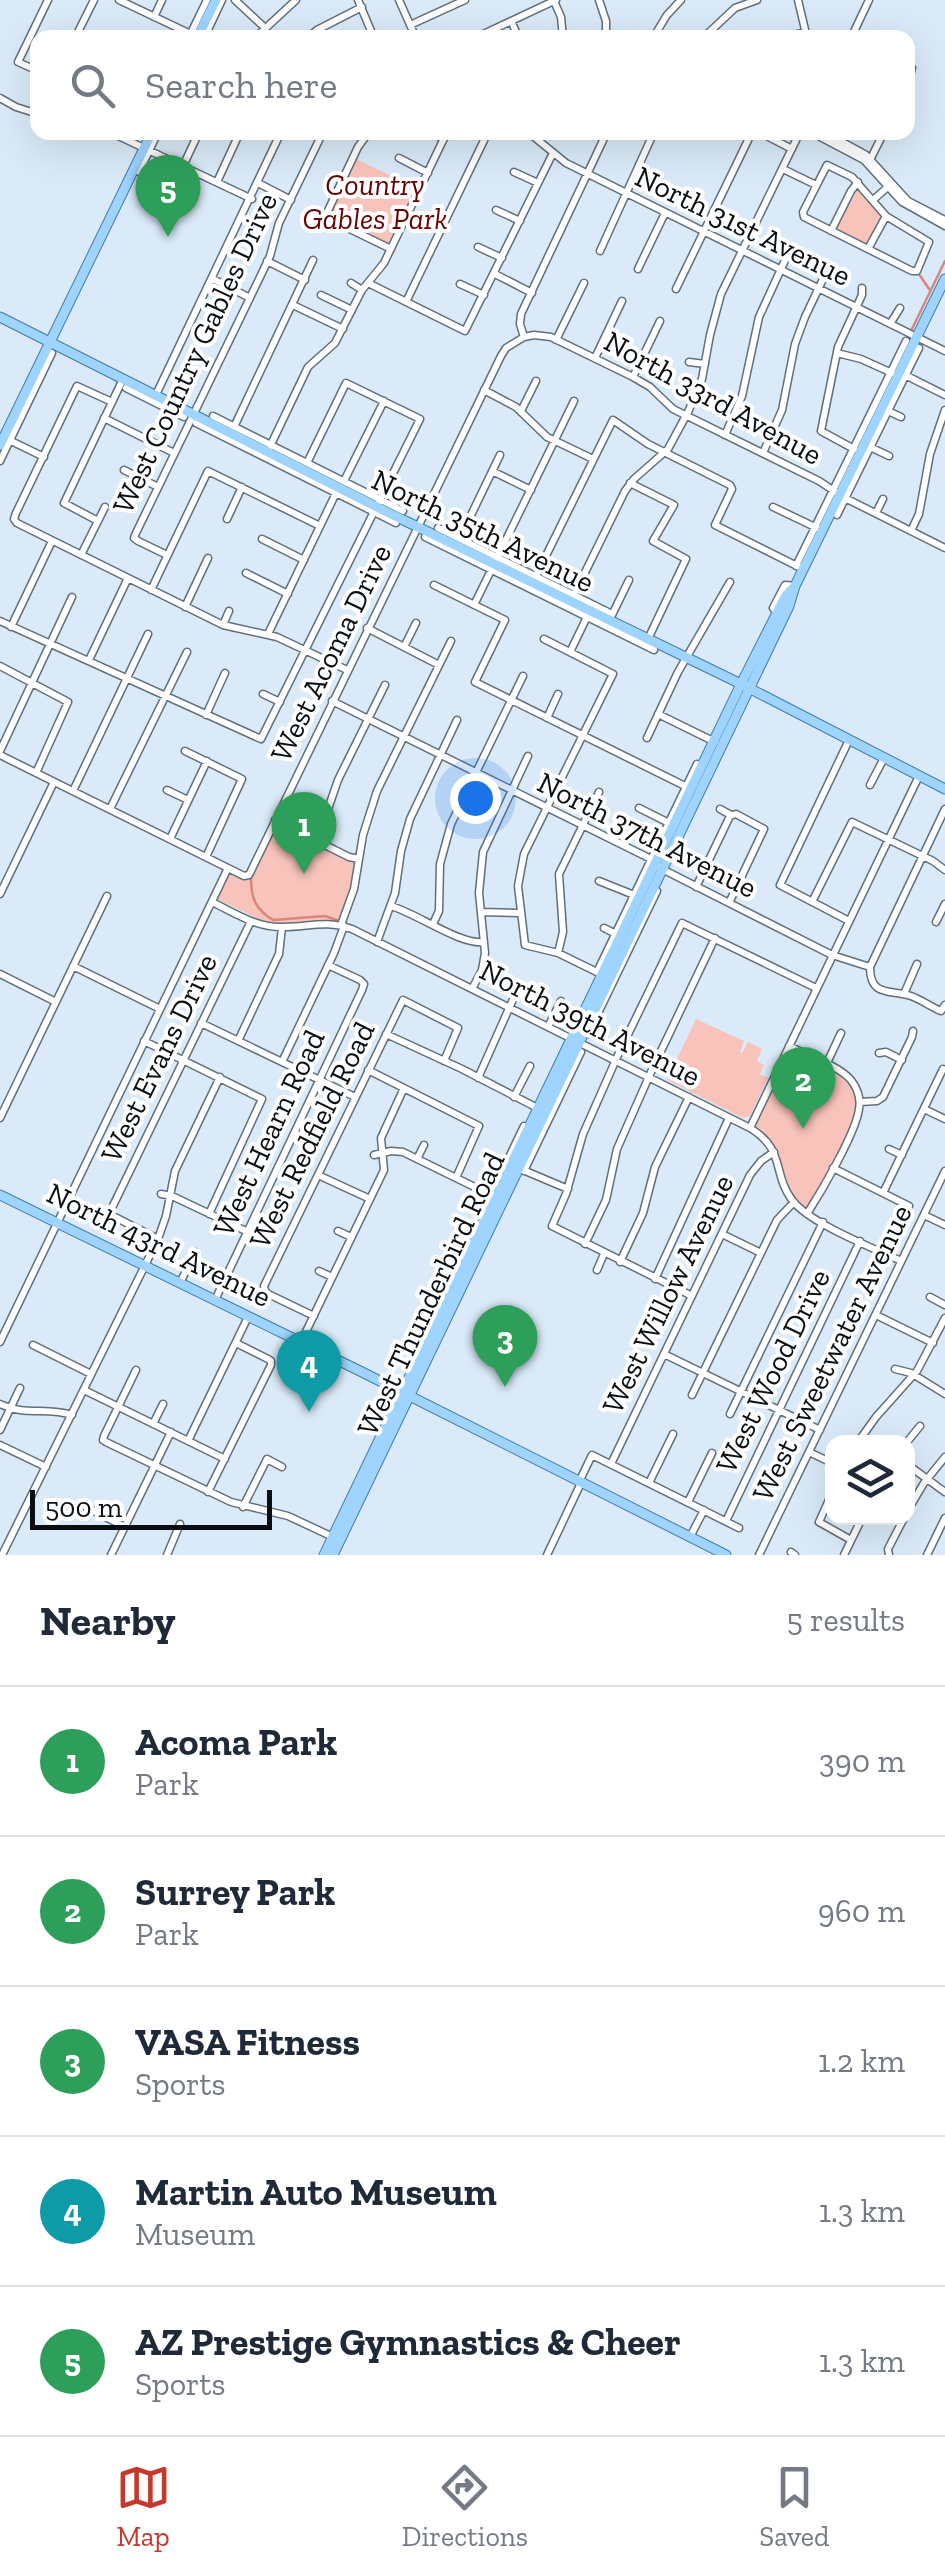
<!DOCTYPE html>
<html lang="en">
<head>
<meta charset="utf-8">
<style>
	body { margin:0; font-family:"Zilla Slab",serif; background:#f6f6f7; color:#1f2937 }
	.controls { position:absolute; right:30px; bottom:30px; display:grid; overflow:hidden; border-radius:20px; box-shadow:0 10px 40px #0002 }
	.controls button { width:90px; height:90px; display:grid; place-items:center; padding:0; border:0; border-bottom:2px solid #e0e1e3; background:#fff; color:#1f2937; font:50px sans-serif }
	.scale { position:absolute; left:30px; bottom:25px; width:242px; box-sizing:border-box; padding-left:10px; border:5px solid #090e12; border-top:0; font-size:28px; line-height:35px; white-space:nowrap; color:#090e12; -webkit-text-stroke:8px #fff; paint-order:stroke }
	.you { position:absolute; left:475px; top:798px; width:35px; height:35px; margin:-25px; border:8px solid #fff; border-radius:50%; background:#1a73e8; box-shadow:0 0 0 15px #1a73e833 }
	.badge { display:grid; place-items:center; width:65px; height:65px; border-radius:50%; background:#c5382b; color:#fff; font-size:32px; font-weight:700 }
	.pin { position:absolute; translate:-50% -82px; filter:drop-shadow(0 2px 5px #0008) }
	.pin::after { content:''; position:absolute; top:52px; width:35px; height:30px; background:inherit; clip-path:polygon(0 0,100% 0,50% 100%) }
	.list { margin:0; padding:0; list-style:none }
	h2 { display:flex; justify-content:space-between; align-items:center; height:130px; margin:0; padding:0 40px; font-size:42px }
	h2 small { font-size:32px; font-weight:400; color:#747a83 }
	.list li { display:grid; grid-template-columns:65px 1fr auto; gap:30px; align-items:center; box-sizing:border-box; height:150px; padding:0 40px; border-top:2px solid #e0e1e3 }
	.list b { display:block; font-size:38px; white-space:nowrap }
	.list p { margin:0; font-size:32px; white-space:nowrap; color:#747a83 }
	.list em { font-size:32px; font-style:normal; color:#747a83 }
	.icon { flex:none; width:55px; height:55px; fill:none; stroke:currentColor; stroke-width:2; stroke-linecap:round; stroke-linejoin:round }
	.map { position:relative; flex:none; width:945px; height:1555px; overflow:hidden }
	.search { position:absolute; background:#fff; box-shadow:0 10px 40px #0002; left:30px; right:30px; top:30px; height:110px; display:flex; align-items:center; gap:25px; box-sizing:border-box; padding:0 35px; border-radius:20px; color:#747a83; font-size:38px }
	.sheet { height:880px; background:#fff }
	nav { display:flex; justify-content:space-around; align-items:center; box-sizing:border-box; height:140px; border-top:2px solid #e0e1e3; background:#fff; font-size:28px; color:#747a83 }
	nav a { display:grid; justify-items:center; gap:5px }
	nav .on { color:#c5382b }
	.map>svg:first-child { display:block }
</style>
</head>
<body>
<div class="map">
<svg width="945" height="1555" viewBox="0 0 945 1555">
	<rect width="100%" height="100%" fill="#daeaf8"/>
	<path fill="#f8c3ba" d="M356 159 417 188 388 244 330 215Z
		M859 187 883 216 868 246 834 230Z
		M277 825 356 863 354 879 340 921 319 920 286 925 267 923 217 899 229 874 243 879 251 876Z
		M696 1019 744 1041 740 1052 742 1053 748 1042 762 1049 757 1061 764 1065 760 1074 768 1078 750 1116 743 1118 667 1080Z
		M790 1051C818 1061 867 1078 855 1117 851 1129 843 1141 837 1153 828 1172 820 1193 806 1209L791 1193 773 1144 754 1125Z"/>
	<g fill="none" stroke-linecap="round" stroke-linejoin="round">
		<path stroke="#d7877b" stroke-width="2.5" d="M919 274 929 289
			M912 329 945 261
			M251 878C251 898 255 909 273 920L325 916 342 922"/>
		<defs>
			<path id="minor" d="M119 0 197 37
				M235 0 264 27
				M358 0 374 38
				M399 0 416 38
				M599 0 606 21V38
				M798 0 807 38
				M554 1 561 17 563 38
				M154 17 162 0
				M511 21 519 38
				M410 25 465 0
				M190 35 207 0
				M75 38 94 0
				M204 38 222 0
				M255 38 296 0
				M307 38 317 30 362 7
				M475 38 556 0
				M653 38 667 15 681 0
				M703 38 735 8 757 0
				M781 38 805 32
				M851 38 869 0
				M38 71 18 62 48 0
				M908 84 912 68
				M0 98 16 107 38 114
				M110 132 252 199
				M369 132 358 147 325 217 391 249
				M430 132 444 139
				M528 132 566 163 945 351
				M759 132 792 149
				M811 132 864 160 902 202 945 226
				M824 132 866 155 908 201 945 220
				M399 158 428 173
				M871 158 884 132
				M827 165 852 177 886 216 929 242 917 271H912L804 217 803 212Z
				M183 166 199 132
				M783 169 816 185
				M139 172 158 132
				M514 172 538 183
				M217 182 240 132
				M258 183 291 200
				M873 200 890 185
				M496 210 520 221
				M831 231 851 191 858 182
				M478 247 502 258
				M868 249 886 216
				M600 251 654 132
				M267 261 305 280
				M638 269 665 213
				M495 274 532 293
				M213 279 250 298
				M351 283 362 290
				M368 283 465 331 552 155
				M460 284 484 295
				M676 289 752 132
				M321 295 352 310
				M406 302 488 132
				M293 305 343 329
				M890 324 900 308
				M524 337 534 335 551 337 633 377 650 387 673 409 819 481 845 498 945 548
				M556 340 584 283
				M837 353 861 359 892 373
				M595 358 622 301
				M689 362 705 364
				M905 375 945 395
				M633 377 660 321
				M126 388 184 417
				M484 390 516 407 547 437 593 459
				M153 401 281 132
				M112 402 77 386 16 513 14 519 17 523 223 625 277 637 347 670
				M521 411 536 381
				M888 411 901 417
				M213 416 403 511
				M104 418 174 453
				M196 423 396 523
				M234 427 313 260
				M725 435 742 396 759 317 787 256 786 250
				M9 440 44 457
				M870 447 889 456
				M854 449 821 431 838 347 862 295V288
				M763 453 782 410 795 344 805 317 824 277V270
				M265 457 308 367 335 343 362 290 384 263 447 132
				M0 461 52 353
				M124 470 158 487
				M492 471 531 490
				M344 481 384 401
				M630 483 674 505 653 541 686 559 648 639
				M773 507 817 528
				M876 513 883 499
				M837 515 919 348
				M227 519 242 487
				M98 521 64 503 123 379
				M438 528 612 614
				M911 531 919 514 930 454 945 410
				M425 537 654 650
				M460 538 500 455
				M262 539 304 560
				M81 555 105 507
				M167 555 138 541 134 538 136 533 261 275 270 256 279 223 323 132
				M796 566 906 341
				M246 573 288 594
				M536 576 613 420 648 444 730 485 732 489 715 525 803 569
				M434 585 505 620 475 682 691 789
				M151 590 208 471 320 526
				M571 601 625 491 634 479 668 449 688 412 702 379 710 335 721 294 800 132
				M474 605 574 401
				M185 607 208 558
				M777 613 773 608 785 585 795 586
				M612 615 629 580
				M0 621 261 739 420 419 346 383 307 463
				M223 625 229 611
				M11 627 52 541
				M367 628 439 665
				M268 634 336 493
				M544 639 613 674 524 854 518 886 525 945 558 953 603 975
				M404 647 416 623
				M570 652 587 617
				M89 660 128 578
				M0 666 68 702 36 773
				M263 694 280 702
				M332 701 651 859 662 869 832 955 870 967
				M658 714 715 742
				M206 715 225 673
				M547 718 558 694
				M647 738 678 672 730 582
				M849 740 780 885 849 921
				M0 751 72 597
				M185 751 242 779 206 857
				M0 755 244 876 249 875 501 356 506 348 524 337 520 324 521 314 607 132
				M870 785 884 758
				M167 790 188 800
				M73 791 148 634
				M639 808 669 823
				M110 809 187 652
				M720 809 731 815
				M275 820 349 857 359 859
				M170 839 207 761
				M317 841 338 780 385 685
				M599 881 634 895
				M696 887 730 816 736 814 764 829 729 903
				M0 894 54 782
				M212 902C233 912 255 927 280 927 307 928 324 919 352 929L750 1128C786 1150 772 1173 792 1200 809 1223 873 1248 901 1261
				M812 902 852 822 933 861 945 870
				M391 906C418 914 460 945 484 942
				M481 912 521 913
				M936 922 945 904
				M433 924 439 911 440 864 451 824 523 676
				M341 925 354 889 363 835 377 791 451 641
				M604 928 616 934
				M377 942 395 893 401 851 410 819 457 720
				M558 953 563 932 559 874 599 792
				M73 966 160 1009
				M870 967 945 809
				M870 967C870 998 891 989 911 996 922 1000 931 1007 941 1011L945 1005
				M597 972 697 764
				M0 974 56 1002
				M472 989 482 970 485 953 479 893 483 852 528 756
				M904 994 917 964
				M201 1023 355 1097
				M548 1027 561 1001
				M386 1034 462 1069 551 1115
				M588 1034 657 891
				M144 1041 262 1099 209 1214
				M238 1041 279 954 282 927
				M789 1046C806 1055 838 1065 851 1080 857 1088 861 1098 859 1109 856 1133 821 1192 807 1214
				M879 1053 886 1052 902 1060
				M282 1062 334 953 344 926
				M826 1065 841 1033
				M368 1070 479 1126 456 1178
				M478 1078 519 986
				M514 1097 530 1066
				M860 1102 877 1101 883 1097 912 1037 913 1031
				M924 1109 945 1119
				M0 1118 107 896
				M750 1128 919 776
				M889 1149 902 1155
				M374 1155 391 1151 403 1152 497 1198
				M417 1159 424 1145
				M833 1168 909 1206
				M523 1170 568 1189
				M524 1171 581 1052
				M318 1175 370 1199
				M883 1193 943 1069
				M161 1194 172 1196 248 1232
				M491 1195 524 1126
				M924 1215 945 1225
				M338 1231 351 1237
				M722 1234 761 1253
				M158 1239 109 1214 251 921
				M585 1244 606 1200 617 1149 651 1072 715 938
				M620 1262 643 1213 655 1167 689 1097
				M597 1270 604 1254
				M319 1271 332 1277
				M655 1279 729 1118
				M180 1283 195 1252
				M692 1296 552 1226 566 1194 583 1134 618 1055 682 923 816 988
				M930 1297 945 1305
				M215 1300 362 990 364 984 360 980 328 965
				M876 1315 933 1343
				M314 1316 266 1293 264 1286 403 1000 458 1028 444 1061
				M0 1342 228 868
				M301 1342 384 1170 381 1138 404 1088
				M33 1345 91 1374
				M664 1354 820 1430
				M895 1369 911 1373 945 1394
				M136 1370 104 1436 103 1440 106 1442 231 1502 288 1516 333 1537
				M84 1390 225 1459
				M692 1395 777 1220 794 1202
				M0 1404C24 1416 47 1407 72 1415
				M730 1414 823 1222
				M153 1424 163 1404
				M0 1430 20 1388
				M188 1441 248 1317
				M858 1442 876 1417 917 1371 945 1318
				M907 1442 920 1426
				M0 1445 46 1467
				M809 1452 832 1463
				M611 1464 750 1175 761 1161 774 1152
				M908 1465 945 1492
				M579 1482 592 1455 739 1528
				M649 1483 673 1434
				M208 1492 271 1365V1361L268 1359 236 1343
				M832 1493 819 1522 851 1540
				M688 1502 712 1453
				M86 1507 125 1527
				M243 1507 267 1459 282 1467
				M908 1510 924 1483 945 1457
				M726 1521 860 1241
				M690 1537 704 1510
				M791 1552 795 1555
				M2 1555 158 1239 166 1216 175 1171 220 1077
				M111 1555 171 1432
				M167 1555 180 1524
				M547 1555 581 1483
				M759 1555 945 1171
				M844 1555 862 1518
				M889 1555 888 1549 904 1518
				M927 1555 945 1518"/>
			<path id="major" d="M197 38 216 0
				M0 317 391 514 741 684 945 789
				M0 445 152 132
				M0 1195 362 1372 726 1555
				M324 1555 741 684 785 597 793 588
				M333 1555 789 606 795 586 945 279"/>
		</defs>
		<use href="#minor" stroke="#616f7a" stroke-width="9"/>
		<use href="#major" stroke="#407caa" stroke-width="11"/>
		<use href="#minor" stroke="#fff" stroke-width="6"/>
		<use href="#major" stroke="#9ed4fd" stroke-width="9"/>
	</g>
	<g text-anchor="middle" dominant-baseline="central" stroke-width="8" stroke-linejoin="round" paint-order="stroke">
		<g font-size="30" font-style="italic" fill="#660100" stroke="#fff">
			<text x="375" y="185">Country<tspan x="375" dy="34">Gables Park</tspan></text>
		</g>
		<g font-size="30" fill="#090e12" stroke="#fff">
			<text transform="translate(743 226) rotate(26)">North 31st Avenue</text>
			<text transform="translate(195 353) rotate(-65)">West Country Gables Drive</text>
			<text transform="translate(713 398) rotate(29)">North 33rd Avenue</text>
			<text transform="translate(483 531) rotate(26)">North 35th Avenue</text>
			<text transform="translate(331 653) rotate(-64)">West Acoma Drive</text>
			<text transform="translate(647 835) rotate(27)">North 37th Avenue</text>
			<text transform="translate(590 1023) rotate(27)">North 39th Avenue</text>
			<text transform="translate(159 1058) rotate(-64)">West Evans Drive</text>
			<text transform="translate(269 1133) rotate(-65)">West Hearn Road</text>
			<text transform="translate(312 1135) rotate(-64)">West Redfield Road</text>
			<text transform="translate(159 1245) rotate(26)">North 43rd Avenue</text>
			<text transform="translate(431 1294) rotate(-65)">West Thunderbird Road</text>
			<text transform="translate(668 1294) rotate(-64)">West Willow Avenue</text>
			<text transform="translate(832 1353) rotate(-64)">West Sweetwater Avenue</text>
			<text transform="translate(773 1371) rotate(-64)">West Wood Drive</text>
		</g>
	</g>
</svg>
<div class="controls">
<button><svg class="icon" aria-label="layers" viewBox="0 0 24 24"><path d="M12 4l9 5-9 5-9-5zM3 14l9 5 9-5"/></svg></button>
</div>
<div class="scale">500 m</div>
<div class="you"></div>
<div class="pin badge" style="left:304px;top:874px;background:#2e9e5b">1</div>
<div class="pin badge" style="left:803px;top:1129px;background:#2e9e5b">2</div>
<div class="pin badge" style="left:505px;top:1387px;background:#2e9e5b">3</div>
<div class="pin badge" style="left:309px;top:1412px;background:#0f9aa8">4</div>
<div class="pin badge" style="left:168px;top:237px;background:#2e9e5b">5</div>
<div class="search"><svg class="icon" aria-label="search" viewBox="0 0 24 24"><circle cx="10" cy="10" r="6"/><path d="M15 15l6 6"/></svg>Search here</div>
</div>
<section class="sheet">
<h2>Nearby<small>5 results</small></h2>
<ul class="list">
<li><span class="badge" style="background:#2e9e5b">1</span><div><b>Acoma Park</b><p>Park</p></div><em>390 m</em></li>
<li><span class="badge" style="background:#2e9e5b">2</span><div><b>Surrey Park</b><p>Park</p></div><em>960 m</em></li>
<li><span class="badge" style="background:#2e9e5b">3</span><div><b>VASA Fitness</b><p>Sports</p></div><em>1.2 km</em></li>
<li><span class="badge" style="background:#0f9aa8">4</span><div><b>Martin Auto Museum</b><p>Museum</p></div><em>1.3 km</em></li>
<li><span class="badge" style="background:#2e9e5b">5</span><div><b>AZ Prestige Gymnastics &amp; Cheer</b><p>Sports</p></div><em>1.3 km</em></li>
</ul>
</section>
<nav>
<a class="on"><svg class="icon" aria-label="map" viewBox="0 0 24 24"><path d="M3 6l6-2 6 2 6-2v14l-6 2-6-2-6 2zM9 4v14M15 6v14"/></svg>Map</a>
<a><svg class="icon" aria-label="directions" viewBox="0 0 24 24"><path d="M12 3l9 9-9 9-9-9zM9 14v-3h6M13 9l2 2-2 2"/></svg>Directions</a>
<a><svg class="icon" aria-label="saved" viewBox="0 0 24 24"><path d="M7 4h10v16l-5-4-5 4z"/></svg>Saved</a>
</nav>
</body>
</html>
